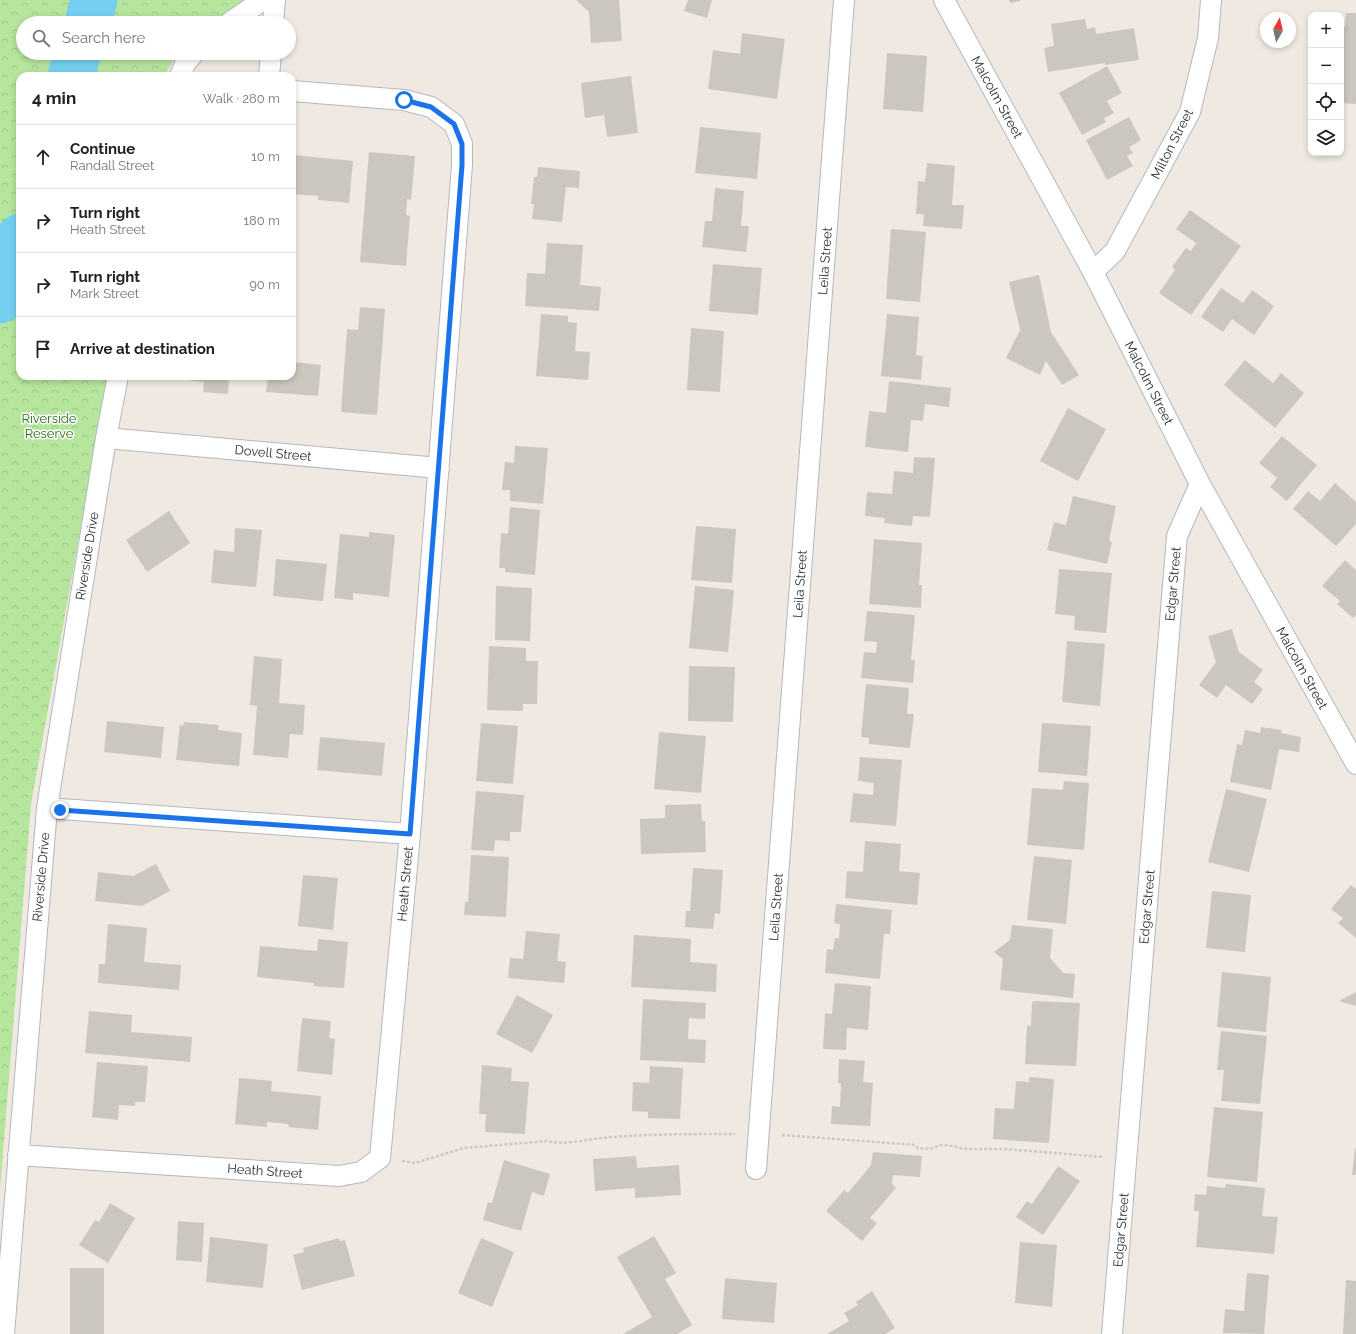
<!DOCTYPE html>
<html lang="en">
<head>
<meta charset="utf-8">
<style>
	body { margin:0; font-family:Raleway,sans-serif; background:#f2f2f2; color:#202124 }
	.controls { position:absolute; right:12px; top:12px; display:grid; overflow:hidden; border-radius:8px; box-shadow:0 2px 6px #0003 }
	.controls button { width:36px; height:36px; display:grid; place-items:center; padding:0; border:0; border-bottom:1px solid #e0e0e0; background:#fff; color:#202124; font:20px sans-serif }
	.compass { position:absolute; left:1260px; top:12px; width:36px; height:36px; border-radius:50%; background:#fff; box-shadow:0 2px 6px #0003; rotate:8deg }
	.stop { position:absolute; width:12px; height:12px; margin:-9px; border:3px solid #1a73e8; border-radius:50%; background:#fff }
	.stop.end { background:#1a73e8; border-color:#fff; box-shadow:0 1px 4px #0008 }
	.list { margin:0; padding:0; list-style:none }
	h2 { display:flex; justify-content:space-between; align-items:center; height:52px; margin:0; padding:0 16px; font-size:17px }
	h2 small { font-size:13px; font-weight:400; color:#757577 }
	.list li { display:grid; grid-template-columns:26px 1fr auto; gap:12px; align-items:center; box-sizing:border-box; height:64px; padding:0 16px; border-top:1px solid #e0e0e0 }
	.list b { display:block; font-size:15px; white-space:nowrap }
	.list p { margin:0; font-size:13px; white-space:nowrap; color:#757577 }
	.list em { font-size:13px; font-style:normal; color:#757577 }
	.icon { flex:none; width:22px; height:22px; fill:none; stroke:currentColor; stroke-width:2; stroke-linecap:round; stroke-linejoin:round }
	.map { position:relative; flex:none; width:1356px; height:1334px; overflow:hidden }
	.search { position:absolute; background:#fff; box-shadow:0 2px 6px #0003; left:16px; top:16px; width:280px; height:44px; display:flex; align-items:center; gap:10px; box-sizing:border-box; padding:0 14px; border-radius:22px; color:#757577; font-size:15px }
	.panel { position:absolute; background:#fff; box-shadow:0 2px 6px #0003; left:16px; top:72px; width:280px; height:308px; border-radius:12px }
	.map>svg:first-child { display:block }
</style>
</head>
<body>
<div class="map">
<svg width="1356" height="1334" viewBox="0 0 1356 1334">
	<defs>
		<pattern id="park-crowns" width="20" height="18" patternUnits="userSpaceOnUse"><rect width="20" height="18" fill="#b6e59e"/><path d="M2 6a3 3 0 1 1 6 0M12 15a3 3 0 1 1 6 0" fill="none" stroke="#9dc588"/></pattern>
	</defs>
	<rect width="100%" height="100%" fill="#efe9e1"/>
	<path fill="url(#park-crowns)" d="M0 0H243L214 23H23V53H178L164 76H20V376H108L31 804 0 1190Z"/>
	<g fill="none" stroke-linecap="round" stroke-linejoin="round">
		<path stroke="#75cff0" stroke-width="47" d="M88 23 94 0
			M71 76 78 53
			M0 300 20 237"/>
	</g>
	<path fill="#cbc7bf" d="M576 0H619L622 41 591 43 589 12Z
		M688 0H712L707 18 684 11Z
		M1009 0H1020V1L1010 3Z
		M1346 13H1356V104L1341 103V26L1345 27Z
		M1085 19 1087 29 1095 27 1096 34 1134 28 1139 60 1105 65V63L1048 72 1044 48 1054 46 1051 24Z
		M742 33 785 39 777 99 708 89 713 50 740 54Z
		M887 53 927 56 923 112 883 109Z
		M1107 66 1122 93 1107 101 1114 113 1104 118 1106 122 1082 135 1059 93Z
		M631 76 638 133 607 137 604 115 585 118 581 83Z
		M1129 117 1141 140 1129 147 1133 153 1127 156 1133 166 1107 180 1086 140Z
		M700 127 761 133 757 179 695 173Z
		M369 152 415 156 411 200 407 199 406 215 410 216 406 266 360 262Z
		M293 155 353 161 349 203 318 200V196L292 194Z
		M927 163 955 166 952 205H964L962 229 923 226 924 214H916L918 181 925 182Z
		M538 167 580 171 579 188 566 187 562 222 532 219 534 204H531L534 177H537Z
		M715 188 744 191 741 226H749L746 252 702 247 705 221H712Z
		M1190 210 1241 246 1191 315 1159 293 1175 270 1172 267 1186 248 1191 251 1196 243 1176 229Z
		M891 229 926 232 920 302 886 299Z
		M547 243 583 245 580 285 601 287 599 311 525 306 527 273 545 274Z
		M713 264 762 268 758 315 709 311Z
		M1039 275 1051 332 1079 375 1062 385 1046 361 1040 375 1006 358 1020 330 1009 282Z
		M1221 288 1243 303 1252 290 1274 306 1254 335 1232 319 1223 332 1201 317Z
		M360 307 385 309 377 415 341 412 347 329 358 330Z
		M541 314 568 316V322L577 323 575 351 590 352 588 380 536 376Z
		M887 314 919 317 916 355 923 356 921 380 881 376Z
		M691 328 724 331 720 392 687 390Z
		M1245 360 1273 383 1281 373 1304 393 1275 428 1224 385Z
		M292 362 321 365 318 396 266 392 268 376H292Z
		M188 376H229L228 394 203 392 204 382 187 380Z
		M889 381 951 388 949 407 925 404 923 421 911 420 908 452 865 447 869 411 886 413Z
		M1068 408 1106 429 1078 481 1040 461Z
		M1282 436 1317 465 1287 501 1270 487 1277 478 1259 463Z
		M515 446 548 448 543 504 510 501V490H502L505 462 514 463Z
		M914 457 935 458 930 517 913 516 912 526 884 523 885 518 865 516 867 492 892 494 894 471 913 473Z
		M1335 483 1356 502V524L1336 546 1293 509 1308 491 1320 501Z
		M1073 496 1116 506 1109 541 1112 542 1107 564 1047 550 1054 522 1066 525Z
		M510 507 540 510 535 575 505 572V568H499L501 533 508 534Z
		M169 511 190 543 147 572 126 540Z
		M696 526 736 529 732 583 691 580Z
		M235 528 262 530 256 587 211 583 214 550 234 552Z
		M369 532 395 535 389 597 353 593V600L334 598 340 534 369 537Z
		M874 539 922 543 919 585H922L921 608 869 604Z
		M276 559 327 564 323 601 273 596Z
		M1345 560 1356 570V615L1353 618 1337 604 1340 601 1322 586Z
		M1059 569 1112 573 1106 633 1074 630 1075 616 1055 614Z
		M496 586 532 588 530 641 495 640Z
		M695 586 734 590 728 652 689 648Z
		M867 611 915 615 911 660H915L913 683 861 678 864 652 876 653 877 642 864 641Z
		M1232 629 1239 652 1263 670 1254 682 1263 689 1252 704 1226 685 1217 698 1199 685 1216 662 1208 636Z
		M1067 641 1105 644 1100 706 1062 702Z
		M489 646 526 648V661H538L537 704H523V711L487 710Z
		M254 656 282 659 279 703 305 705 303 735 290 734 288 758 253 755 257 706 250 705Z
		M689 666 735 667 733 722 688 721Z
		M866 684 909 688 907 714H914L910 748 869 744V738L861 737Z
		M107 721 164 727 161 758 104 752Z
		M184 722 219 725 218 730 242 733 239 766 176 760 180 725 183 726Z
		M481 723 518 726 513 784 476 781Z
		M1042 723 1091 726 1087 776 1038 772Z
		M1261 727 1282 730 1281 733 1301 737 1299 752 1279 749 1271 790 1230 782 1237 744 1242 745 1245 730 1260 733Z
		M659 732 706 736 701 793 654 789Z
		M320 737 385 743 382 776 317 770Z
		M860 757 902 760 896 826 850 822 853 793 873 795 874 783 858 781Z
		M1064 781 1089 783 1084 850 1027 845 1032 788 1063 790Z
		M1226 789 1267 799 1249 872 1208 862Z
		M476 791 524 795 521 832H510V841L495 840 494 851 471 850Z
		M701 804 702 821H705L706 852 641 854 640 819 665 818V805Z
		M865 841 901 844 899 871 920 873 917 905 845 898 847 871 863 872Z
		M471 855 509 857 506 917 464 915 465 902H468Z
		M1034 856 1072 860 1066 924 1027 920Z
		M156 864 170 891 142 906 95 901 98 872 133 876Z
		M693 868 723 870 720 914 715 913 713 929 685 927 686 911H690Z
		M303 875 338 878 333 930 298 926Z
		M1351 885 1356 889V938L1338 923 1343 918 1331 909Z
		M1212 891 1251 895 1245 952 1206 948Z
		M836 904 892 910 890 934H884L880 979 825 973 827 949 833 950 835 938 839 939 840 924 834 923Z
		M108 924 147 928 144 962 181 965 179 990 98 983 99 964H105Z
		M1012 925 1053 929 1050 958 1063 973 1075 974 1073 998 1000 990 1003 959 994 952 1010 940Z
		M526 931 560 934 557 961 566 962 564 983 508 978 510 958 523 959Z
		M634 935 691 939 690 962 717 964 716 992 631 987Z
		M318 939 348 942 344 988 314 986V983L257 977 260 946 317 951Z
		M1222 972 1271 977 1266 1032 1217 1027Z
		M835 983 871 986 868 1030 847 1028 846 1050 823 1049 825 1013 832 1014Z
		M1356 992V1006L1339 1001Z
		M517 995 553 1015 532 1053 496 1034Z
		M643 999 706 1003 705 1019 689 1018 688 1039 706 1040 705 1063 640 1060Z
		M1036 1001 1080 1003 1076 1066 1025 1064 1027 1025 1031 1026 1032 1002Z
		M89 1011 132 1015 131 1032 192 1037 190 1062 85 1053Z
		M302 1018 331 1021 329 1038 335 1039 332 1075 297 1071Z
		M1221 1031 1267 1036 1260 1104 1221 1101 1224 1070H1217Z
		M839 1059 865 1061 863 1082 873 1083 870 1126 831 1124 832 1106 840 1107 841 1083H838Z
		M97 1062 148 1066 145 1102H135V1106L119 1105 118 1120 92 1117Z
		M482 1065 512 1068 511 1081 529 1082 525 1134 485 1132 486 1114H479Z
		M650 1066 683 1068 680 1119 648 1118V1112L632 1111 633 1082 649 1083Z
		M1029 1077 1054 1079 1049 1143 993 1139 995 1108 1014 1109 1016 1081 1029 1082Z
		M239 1078 272 1081 271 1091 321 1096 318 1130 289 1127 288 1124 267 1122V1127L235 1124Z
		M1214 1107 1263 1112 1257 1182 1207 1177Z
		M1355 1148 1356 1149V1175H1352Z
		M873 1152 922 1156 920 1177 893 1175 892 1184 896 1188 870 1218 877 1223 862 1241 826 1211 844 1190 848 1193 871 1165Z
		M636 1156 637 1168 679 1165 681 1195 635 1198V1188L595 1191 593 1159Z
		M504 1160 550 1174 544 1196 532 1192 521 1231 483 1220 488 1202 492 1203Z
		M1058 1166 1080 1181 1043 1235 1016 1217 1027 1201 1032 1204Z
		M1226 1184 1265 1188 1262 1216 1278 1217 1274 1254 1196 1247 1199 1211H1194L1195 1194 1206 1195 1207 1186 1225 1188Z
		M110 1203 135 1218 108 1263 79 1245 95 1220 99 1222Z
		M178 1221 204 1223 202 1262 176 1260Z
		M654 1236 676 1273 665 1279 692 1325 677 1334H623L652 1317 617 1257Z
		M210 1237 268 1244 263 1288 206 1282Z
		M339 1238 340 1241 345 1240 355 1276 302 1290 293 1255 304 1252 303 1248Z
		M481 1238 514 1252 492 1307 458 1293Z
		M1020 1242 1057 1245 1052 1307 1015 1303Z
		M70 1268H104V1334H70Z
		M1247 1273 1269 1275 1264 1334 1223 1333 1225 1309 1244 1311Z
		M725 1278 777 1283 774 1323 722 1319Z
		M1346 1280 1356 1281V1334H1343Z
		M872 1291 895 1328 885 1334H827L849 1321 844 1313 858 1305 856 1302Z"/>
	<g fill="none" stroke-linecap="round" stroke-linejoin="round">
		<defs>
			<path id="street" d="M944 0 1093 272 1200 484 1356 764
				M229 23 263 0
				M273 23 275 0
				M180 76 185 64 194 53
				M269 76 271 53
				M1093 272 1115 251 1190 112 1208 38 1211 0
				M106 438 439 468
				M47 808 410 834
				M18 1155 339 1176 361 1172 380 1158 410 834 462 165V144L454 124 431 107 404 100 292 91
				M756 1169 844 0
				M4 1334 47 808 106 438 118 376
				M1112 1334 1177 536 1200 484"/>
		</defs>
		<use href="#street" stroke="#b4b7c1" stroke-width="22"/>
		<path stroke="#c9c9c9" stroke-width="2.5" stroke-dasharray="3 2" stroke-linecap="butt" d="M782 1135 915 1145 918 1148 930 1149 941 1145 954 1146 963 1149H1005L1104 1157
			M402 1161 415 1163 464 1148 547 1141C564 1146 593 1138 612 1137 653 1134 694 1134 735 1134"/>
		<use href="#street" stroke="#fff" stroke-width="20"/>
	</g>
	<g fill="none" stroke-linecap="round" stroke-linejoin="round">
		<path stroke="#1a73e8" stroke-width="5" d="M60 810 410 834 462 165V144L454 124 431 107 404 100"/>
	</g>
	<g text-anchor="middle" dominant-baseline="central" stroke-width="3" stroke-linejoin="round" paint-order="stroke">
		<g font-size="13" fill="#2e2e2e" stroke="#fff">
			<text transform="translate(997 97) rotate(61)">Malcolm Street</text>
			<text transform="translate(1172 144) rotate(-63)">Milton Street</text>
			<text transform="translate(825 261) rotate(-86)">Leila Street</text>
			<text transform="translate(1149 383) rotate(63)">Malcolm Street</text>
			<text transform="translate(273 453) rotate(5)">Dovell Street</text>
			<text transform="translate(87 556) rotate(-81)">Riverside Drive</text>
			<text transform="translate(800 584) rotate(-86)">Leila Street</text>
			<text transform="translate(1173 584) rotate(-85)">Edgar Street</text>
			<text transform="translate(1302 668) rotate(61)">Malcolm Street</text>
			<text transform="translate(41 877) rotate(-85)">Riverside Drive</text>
			<text transform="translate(405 884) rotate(-85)">Heath Street</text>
			<text transform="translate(776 907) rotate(-86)">Leila Street</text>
			<text transform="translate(1147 907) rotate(-85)">Edgar Street</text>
			<text transform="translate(265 1171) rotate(4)">Heath Street</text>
			<text transform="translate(1121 1230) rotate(-85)">Edgar Street</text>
		</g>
		<g font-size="13" fill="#2c6e1b" stroke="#fff">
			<text x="49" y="418">Riverside<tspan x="49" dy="15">Reserve</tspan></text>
		</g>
	</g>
</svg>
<div class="controls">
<button>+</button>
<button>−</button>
<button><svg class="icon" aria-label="locate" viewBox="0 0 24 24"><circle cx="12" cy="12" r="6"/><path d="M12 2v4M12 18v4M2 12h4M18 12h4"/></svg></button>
<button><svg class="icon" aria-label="layers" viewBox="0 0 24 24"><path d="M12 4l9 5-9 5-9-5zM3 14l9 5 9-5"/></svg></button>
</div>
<svg class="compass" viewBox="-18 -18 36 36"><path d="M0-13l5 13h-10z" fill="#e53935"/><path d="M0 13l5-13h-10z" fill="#757577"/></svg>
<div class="stop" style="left:404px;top:100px"></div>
<div class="stop end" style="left:60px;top:810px"></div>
<div class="search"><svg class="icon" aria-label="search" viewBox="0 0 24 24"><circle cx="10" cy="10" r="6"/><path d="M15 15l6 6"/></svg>Search here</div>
<section class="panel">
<h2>4 min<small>Walk · 280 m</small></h2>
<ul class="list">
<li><svg class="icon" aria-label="ahead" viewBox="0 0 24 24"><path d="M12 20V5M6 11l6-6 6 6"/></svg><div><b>Continue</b><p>Randall Street</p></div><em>10 m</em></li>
<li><svg class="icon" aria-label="right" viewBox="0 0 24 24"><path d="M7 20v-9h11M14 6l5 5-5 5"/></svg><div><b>Turn right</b><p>Heath Street</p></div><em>180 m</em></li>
<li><svg class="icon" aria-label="right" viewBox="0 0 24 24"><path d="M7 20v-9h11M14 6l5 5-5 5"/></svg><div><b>Turn right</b><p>Mark Street</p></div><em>90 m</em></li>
<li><svg class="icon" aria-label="arrive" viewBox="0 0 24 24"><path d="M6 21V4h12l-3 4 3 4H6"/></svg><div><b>Arrive at destination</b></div></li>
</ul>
</section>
</div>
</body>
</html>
